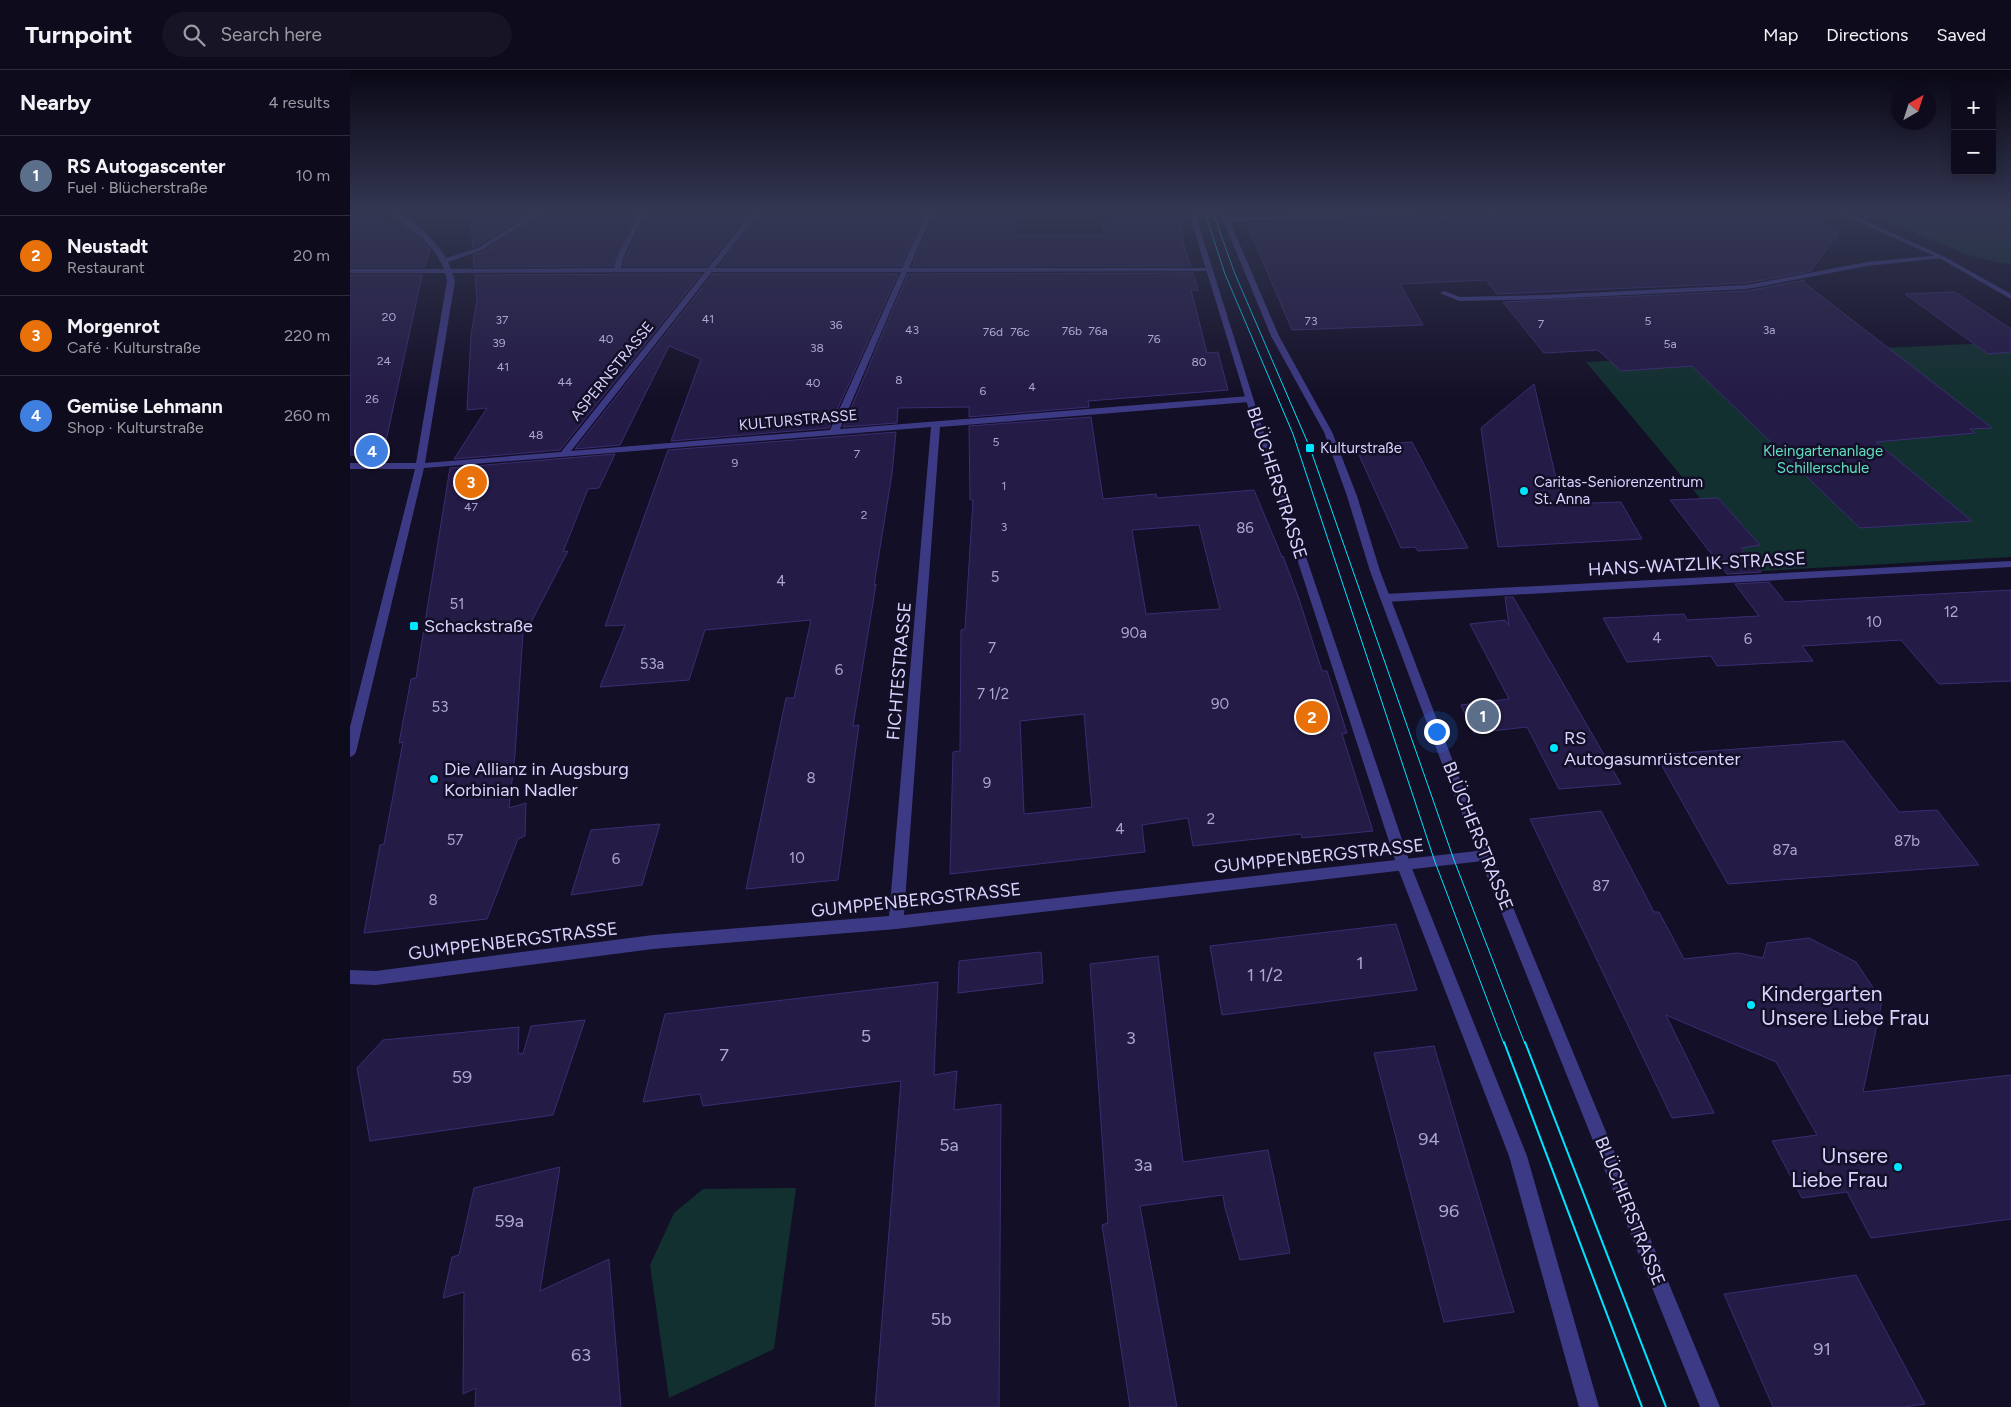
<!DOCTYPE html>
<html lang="en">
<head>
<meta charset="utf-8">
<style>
	body { margin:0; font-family:Figtree,sans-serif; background:#171425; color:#f1f3f6 }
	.controls { position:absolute; right:15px; top:15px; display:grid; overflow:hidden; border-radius:5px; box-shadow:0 2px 12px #0003 }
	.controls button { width:45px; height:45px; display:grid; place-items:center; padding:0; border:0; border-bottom:1px solid #2e2b3b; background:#0e0b1c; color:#f1f3f6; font:25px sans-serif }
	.compass { position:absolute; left:1541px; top:15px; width:45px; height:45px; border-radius:50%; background:#0e0b1c; box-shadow:0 2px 12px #0003; rotate:39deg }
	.you { position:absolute; left:1086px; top:661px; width:18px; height:18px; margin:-12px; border:4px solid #fff; border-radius:50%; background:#1a73e8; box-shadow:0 0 0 8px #1a73e833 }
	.badge { display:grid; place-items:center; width:32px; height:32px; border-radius:50%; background:#8c9099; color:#fff; font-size:16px; font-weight:700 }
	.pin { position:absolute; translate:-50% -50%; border:2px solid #fff; box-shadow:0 1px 5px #0006 }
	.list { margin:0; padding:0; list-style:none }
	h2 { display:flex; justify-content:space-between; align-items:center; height:65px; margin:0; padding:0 20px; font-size:21px }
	h2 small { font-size:16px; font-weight:400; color:#9b9ba3 }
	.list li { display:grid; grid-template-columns:32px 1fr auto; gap:15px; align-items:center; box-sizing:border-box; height:80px; padding:0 20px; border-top:1px solid #2e2b3b }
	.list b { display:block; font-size:19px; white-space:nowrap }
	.list p { margin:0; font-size:16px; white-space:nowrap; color:#9b9ba3 }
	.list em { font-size:16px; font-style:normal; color:#9b9ba3 }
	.icon { flex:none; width:28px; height:28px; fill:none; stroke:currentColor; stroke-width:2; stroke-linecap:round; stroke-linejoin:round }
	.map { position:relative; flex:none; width:1661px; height:1337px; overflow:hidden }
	header { display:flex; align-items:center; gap:30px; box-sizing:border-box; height:70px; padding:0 25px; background:#0e0b1c; border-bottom:1px solid #2e2b3b }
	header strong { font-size:24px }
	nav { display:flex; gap:28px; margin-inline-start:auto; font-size:18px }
	.search { width:350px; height:45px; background:#171425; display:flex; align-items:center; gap:12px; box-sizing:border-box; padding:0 18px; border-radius:28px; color:#9b9ba3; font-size:19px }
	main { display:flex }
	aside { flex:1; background:#0e0b1c }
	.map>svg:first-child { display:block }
</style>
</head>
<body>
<header>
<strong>Turnpoint</strong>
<div class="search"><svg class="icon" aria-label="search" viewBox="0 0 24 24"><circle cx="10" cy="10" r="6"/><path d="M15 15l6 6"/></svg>Search here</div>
<nav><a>Map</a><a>Directions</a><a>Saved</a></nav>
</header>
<main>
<aside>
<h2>Nearby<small>4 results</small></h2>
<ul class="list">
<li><span class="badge" style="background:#5c6f8a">1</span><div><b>RS Autogascenter</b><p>Fuel · Blücherstraße</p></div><em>10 m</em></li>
<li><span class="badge" style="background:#e8710a">2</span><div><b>Neustadt</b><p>Restaurant</p></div><em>20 m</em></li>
<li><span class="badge" style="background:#e8710a">3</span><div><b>Morgenrot</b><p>Café · Kulturstraße</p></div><em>220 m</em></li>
<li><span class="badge" style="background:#3f7fe0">4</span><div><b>Gemüse Lehmann</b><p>Shop · Kulturstraße</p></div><em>260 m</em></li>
</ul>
</aside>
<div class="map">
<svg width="1661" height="1337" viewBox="0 0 1661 1337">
	<rect width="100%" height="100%" fill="#130f26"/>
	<path fill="#12302f" d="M1509 140H1661V194L1649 193 1618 185Z
		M1661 272V487L1411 501 1236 292Z
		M446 1118 424 1279 319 1328 300 1195 324 1143 353 1119Z"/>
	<path fill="#241b47" stroke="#3b2d73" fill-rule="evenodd" d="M0 140 58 159 67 166 80 179 75 197H0Z
		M120 140H184L123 178Z
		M198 140H288L263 196 124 197 123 185 133 182Z
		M298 140H401L357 196H273L275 189Z
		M413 140H576L551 196H369Z
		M586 140H619L618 143H668L663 165H754L753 152 801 150 800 140H828L834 176 841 196H562Z
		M893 140H1024L895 145Z
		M1302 140H1455L1488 164 1461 201 1397 213 1147 224 1136 210 1050 214 1073 255 942 260 897 154 1036 147V149Z
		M843 203 848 220H841L857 283 868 282 878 320 738 331 739 337 619 347V337L548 338 547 353 493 357 558 204Z
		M351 204 210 380 104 389 137 338 117 340 121 265 127 230 125 205Z
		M363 204H548L479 358 321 371 351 289 319 276 270 375 225 379Z
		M0 205H72L34 380 23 385H0Z
		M1455 210 1453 212 1642 358 1620 359 1625 363 1526 372 1622 451 1510 458 1342 296 1271 301 1248 280 1194 283 1153 232 1397 221Z
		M1605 222 1661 259V282L1638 284 1555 224Z
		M1184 314 1212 434 1271 432 1292 469 1148 477 1131 358Z
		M741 347 753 429 806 424 807 428 904 420 932 487 933 486 949 529 972 601H977L997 663 992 664 1023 761 952 768 951 764 843 776 838 748 792 755 795 782 600 804 603 682 610 681 611 560 615 559 623 430H620L619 356ZM849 455 870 539 796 544 782 460ZM734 644 742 737 674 744 670 651Z
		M546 362 542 404 524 515 526 514 503 656 509 655 488 810 396 819 436 628H444L461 550 355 560 339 610 250 617 275 555 255 556 318 380Z
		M1062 372 1118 478 1068 481 1065 477 1051 478 1005 376Z
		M265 384 249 418 238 419 213 482 218 481 176 562H173L165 684 159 738 176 733 175 766 168 769 137 849 14 863 30 775 34 774 53 672 49 673 61 609 66 608 100 398Z
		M1368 428 1410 475 1391 478 1411 502 1377 504 1360 482 1361 481H1359L1320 430Z
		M1419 512 1435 532 1661 520V611L1589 614 1551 570 1452 576 1463 591 1367 596 1361 586 1277 592 1253 548 1334 544 1337 550 1409 546 1385 514Z
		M1155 527H1163L1271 714 1209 719 1177 657 1124 663 1111 635 1159 629 1120 554 1155 550 1159 556Z
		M1494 671 1549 742 1587 740 1629 795 1378 814 1306 685Z
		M1251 741 1304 842H1309L1334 889 1388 883 1413 888 1417 873 1459 868 1506 892 1532 931 1513 1022 1661 1005V1149L1521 1168 1497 1122 1452 1128 1422 1071 1467 1065 1426 992 1316 945 1364 1043 1322 1048 1180 749Z
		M310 754 292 815 221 825 241 760Z
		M1046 854 1067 920 872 945 860 876Z
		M691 882 693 913 608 923 609 891Z
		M808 886 833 1092 918 1080 940 1183 890 1190 875 1138 873 1125 790 1136 827 1337H780L752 1155 758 1153 740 894Z
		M588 912 584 1005 607 1001 604 1040 651 1034 649 1337H525L551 1011 353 1036 350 1024 293 1032 315 944Z
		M235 950 203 1045 20 1071 7 998 33 970 169 957 168 983 173 984 181 956Z
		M1084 976 1120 1098 1164 1242 1094 1252 1024 983Z
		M210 1097 190 1221 259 1189 271 1337H125L126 1318 113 1324 114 1222 93 1228 102 1187 109 1185 124 1118Z
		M1506 1205 1575 1334 1554 1337H1423L1374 1224Z"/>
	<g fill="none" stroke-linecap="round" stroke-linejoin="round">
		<path fill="#3d3a85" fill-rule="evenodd" d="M33 140C58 140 84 169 96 188L128 178 188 140H196L132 180 98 192 101 199 264 198 267 188 290 140H296L273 188 271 198H358L404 140H411L365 198H552L578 140H584L559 198H861V200L859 201 557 202 490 359 899 326 903 329 899 332 590 357 554 845 1136 780 1141 782 1143 786 1141 790 546 859 303 879 26 915 0 914V900L26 901 303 865 539 846 581 357 74 398 6 682 4 685 0 687V657L65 399H0V393H66L97 211 95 203H0V199H94C80 167 59 159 33 140ZM355 202 211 382 75 393 105 211 102 203ZM362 202H551L480 360 221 381Z
			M1082 140H1145L876 152 873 150 876 148Z
			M1591 185 1594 187 1593 188 1517 196 1397 219 1195 229 1109 231 1090 223 1094 221 1110 227 1195 225 1397 215 1517 192Z
			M1661 491V497L1035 532 1030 528 1035 524Z"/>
		<path fill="#3d3a85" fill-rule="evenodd" d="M838 140H844L915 366 1061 796 1177 1086 1249 1337H1229L1159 1086 1047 796 907 366Z
			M869 140H875L929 266 982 362 1007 426 1030 501 1109 707 1370 1337H1350L1097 707 1020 501 997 426 974 362 921 266Z
			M1482 140H1491L1593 186 1661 224V229L1589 188Z"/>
		<path stroke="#00e5ff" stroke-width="1" d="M854 140 875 204 943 364 1085 792 1154 974
			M862 140 885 204 960 378 1104 790 1175 974"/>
		<path stroke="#00e5ff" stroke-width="2" d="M1154 972 1292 1337
			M1175 972 1316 1337"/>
	</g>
	<linearGradient id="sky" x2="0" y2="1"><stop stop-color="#0a0815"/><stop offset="0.43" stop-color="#333752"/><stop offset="1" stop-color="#333752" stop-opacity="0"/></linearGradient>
	<rect width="1661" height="328" fill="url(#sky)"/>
	<g fill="#00e5ff" stroke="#130f26" stroke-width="2">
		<rect x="955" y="373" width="10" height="10" rx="2.5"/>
		<circle cx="1174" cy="421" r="5"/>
		<rect x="59" y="551" width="10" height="10" rx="2.5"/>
		<circle cx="1204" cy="678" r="5"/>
		<circle cx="84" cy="709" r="5"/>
		<circle cx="1401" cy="935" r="5"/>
		<circle cx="1548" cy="1097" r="5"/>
	</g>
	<g text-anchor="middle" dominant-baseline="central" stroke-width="5" stroke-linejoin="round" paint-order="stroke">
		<g font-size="12" fill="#aca6d1">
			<text x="39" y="247">20</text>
			<text x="358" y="249">41</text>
			<text x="152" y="250">37</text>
			<text x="961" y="251">73</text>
			<text x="1298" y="251">5</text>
			<text x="1191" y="254">7</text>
			<text x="486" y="255">36</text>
			<text x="562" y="260">43</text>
			<text x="1419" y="260">3a</text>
			<text x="722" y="261">76b</text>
			<text x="748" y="261">76a</text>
			<text x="643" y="262">76d</text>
			<text x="670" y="262">76c</text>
			<text x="256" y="269">40</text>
			<text x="804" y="269">76</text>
			<text x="149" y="273">39</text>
			<text x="1320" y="274">5a</text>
			<text x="467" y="278">38</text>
			<text x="34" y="291">24</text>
			<text x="849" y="292">80</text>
			<text x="153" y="297">41</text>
			<text x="549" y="310">8</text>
			<text x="215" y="312">44</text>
			<text x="463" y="313">40</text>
			<text x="682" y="317">4</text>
			<text x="633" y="321">6</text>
			<text x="22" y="329">26</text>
			<text x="186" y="365">48</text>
			<text x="646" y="372">5</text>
			<text x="507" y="384">7</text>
			<text x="385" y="393">9</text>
			<text x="654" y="416">1</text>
			<text x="121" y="437">47</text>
			<text x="514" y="445">2</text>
			<text x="654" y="457">3</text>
		</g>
		<g font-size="15" fill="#d9d4ff" stroke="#130f26">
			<text transform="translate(262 301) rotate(-51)">ASPERNSTRASSE</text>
			<text transform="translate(448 350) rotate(-5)">KULTURSTRASSE</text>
		</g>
		<g font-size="15" fill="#d9d4ff" stroke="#130f26" text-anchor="start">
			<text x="970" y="378">Kulturstraße</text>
			<text x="1184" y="412">Caritas-Seniorenzentrum<tspan x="1184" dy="17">St. Anna</tspan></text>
		</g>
		<g font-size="15" fill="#5fe0c0" stroke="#130f26">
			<text x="1473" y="381">Kleingartenanlage<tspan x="1473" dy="17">Schillerschule</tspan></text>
		</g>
		<g font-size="15" fill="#aca6d1">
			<text x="895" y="458">86</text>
			<text x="645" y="507">5</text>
			<text x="431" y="511">4</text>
			<text x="107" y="534">51</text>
			<text x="1601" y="542">12</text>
			<text x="1524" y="552">10</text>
			<text x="784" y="563">90a</text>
			<text x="1307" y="568">4</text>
			<text x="1398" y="569">6</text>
			<text x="642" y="578">7</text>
			<text x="302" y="594">53a</text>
			<text x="489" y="600">6</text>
			<text x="643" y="624">7 1/2</text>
			<text x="870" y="634">90</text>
			<text x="90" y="637">53</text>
			<text x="461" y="708">8</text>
			<text x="637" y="713">9</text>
			<text x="861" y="749">2</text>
			<text x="770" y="759">4</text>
			<text x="105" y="770">57</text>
			<text x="1557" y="771">87b</text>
			<text x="1435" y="780">87a</text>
			<text x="447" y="788">10</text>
			<text x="266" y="789">6</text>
			<text x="1251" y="816">87</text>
			<text x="83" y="830">8</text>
		</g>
		<g font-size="18" fill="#d9d4ff" stroke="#130f26">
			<text transform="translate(927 413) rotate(72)">BLÜCHERSTRASSE</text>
			<text transform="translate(1347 494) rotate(-3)">HANS-WATZLIK-STRASSE</text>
			<text transform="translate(549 601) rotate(-85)">FICHTESTRASSE</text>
			<text transform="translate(1128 766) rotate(68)">BLÜCHERSTRASSE</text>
			<text transform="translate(969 786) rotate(-6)">GUMPPENBERGSTRASSE</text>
			<text transform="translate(566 830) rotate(-6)">GUMPPENBERGSTRASSE</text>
			<text transform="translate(163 871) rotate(-7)">GUMPPENBERGSTRASSE</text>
			<text transform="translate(1280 1141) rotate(68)">BLÜCHERSTRASSE</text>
		</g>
		<g font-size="18" fill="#d9d4ff" stroke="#130f26" text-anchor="start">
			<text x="74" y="556">Schackstraße</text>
			<text x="1214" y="668">RS<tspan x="1214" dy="21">Autogasumrüstcenter</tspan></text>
			<text x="94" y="699">Die Allianz in Augsburg<tspan x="94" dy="21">Korbinian Nadler</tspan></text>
		</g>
		<g font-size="18" fill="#aca6d1">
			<text x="1010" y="893">1</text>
			<text x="915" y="905">1 1/2</text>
			<text x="516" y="966">5</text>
			<text x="781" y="968">3</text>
			<text x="374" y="985">7</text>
			<text x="112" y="1007">59</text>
			<text x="1079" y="1069">94</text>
			<text x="599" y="1075">5a</text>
			<text x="793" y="1095">3a</text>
			<text x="1099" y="1141">96</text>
			<text x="159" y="1151">59a</text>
			<text x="591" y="1249">5b</text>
			<text x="1472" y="1279">91</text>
			<text x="231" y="1285">63</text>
		</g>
		<g font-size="21" fill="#d9d4ff" stroke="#130f26" text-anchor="start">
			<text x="1411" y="923">Kindergarten<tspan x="1411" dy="24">Unsere Liebe Frau</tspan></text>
			<text x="1538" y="1085" text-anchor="end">Unsere<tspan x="1538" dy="24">Liebe Frau</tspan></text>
		</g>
	</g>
</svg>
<div class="controls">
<button>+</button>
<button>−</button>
</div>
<svg class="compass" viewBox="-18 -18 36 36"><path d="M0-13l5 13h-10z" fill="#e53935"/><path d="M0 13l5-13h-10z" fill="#9b9ba3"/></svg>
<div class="you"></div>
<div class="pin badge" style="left:1133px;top:646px;background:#5c6f8a">1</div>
<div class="pin badge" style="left:962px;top:647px;background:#e8710a">2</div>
<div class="pin badge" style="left:121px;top:412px;background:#e8710a">3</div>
<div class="pin badge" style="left:22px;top:381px;background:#3f7fe0">4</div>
</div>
</main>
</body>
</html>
